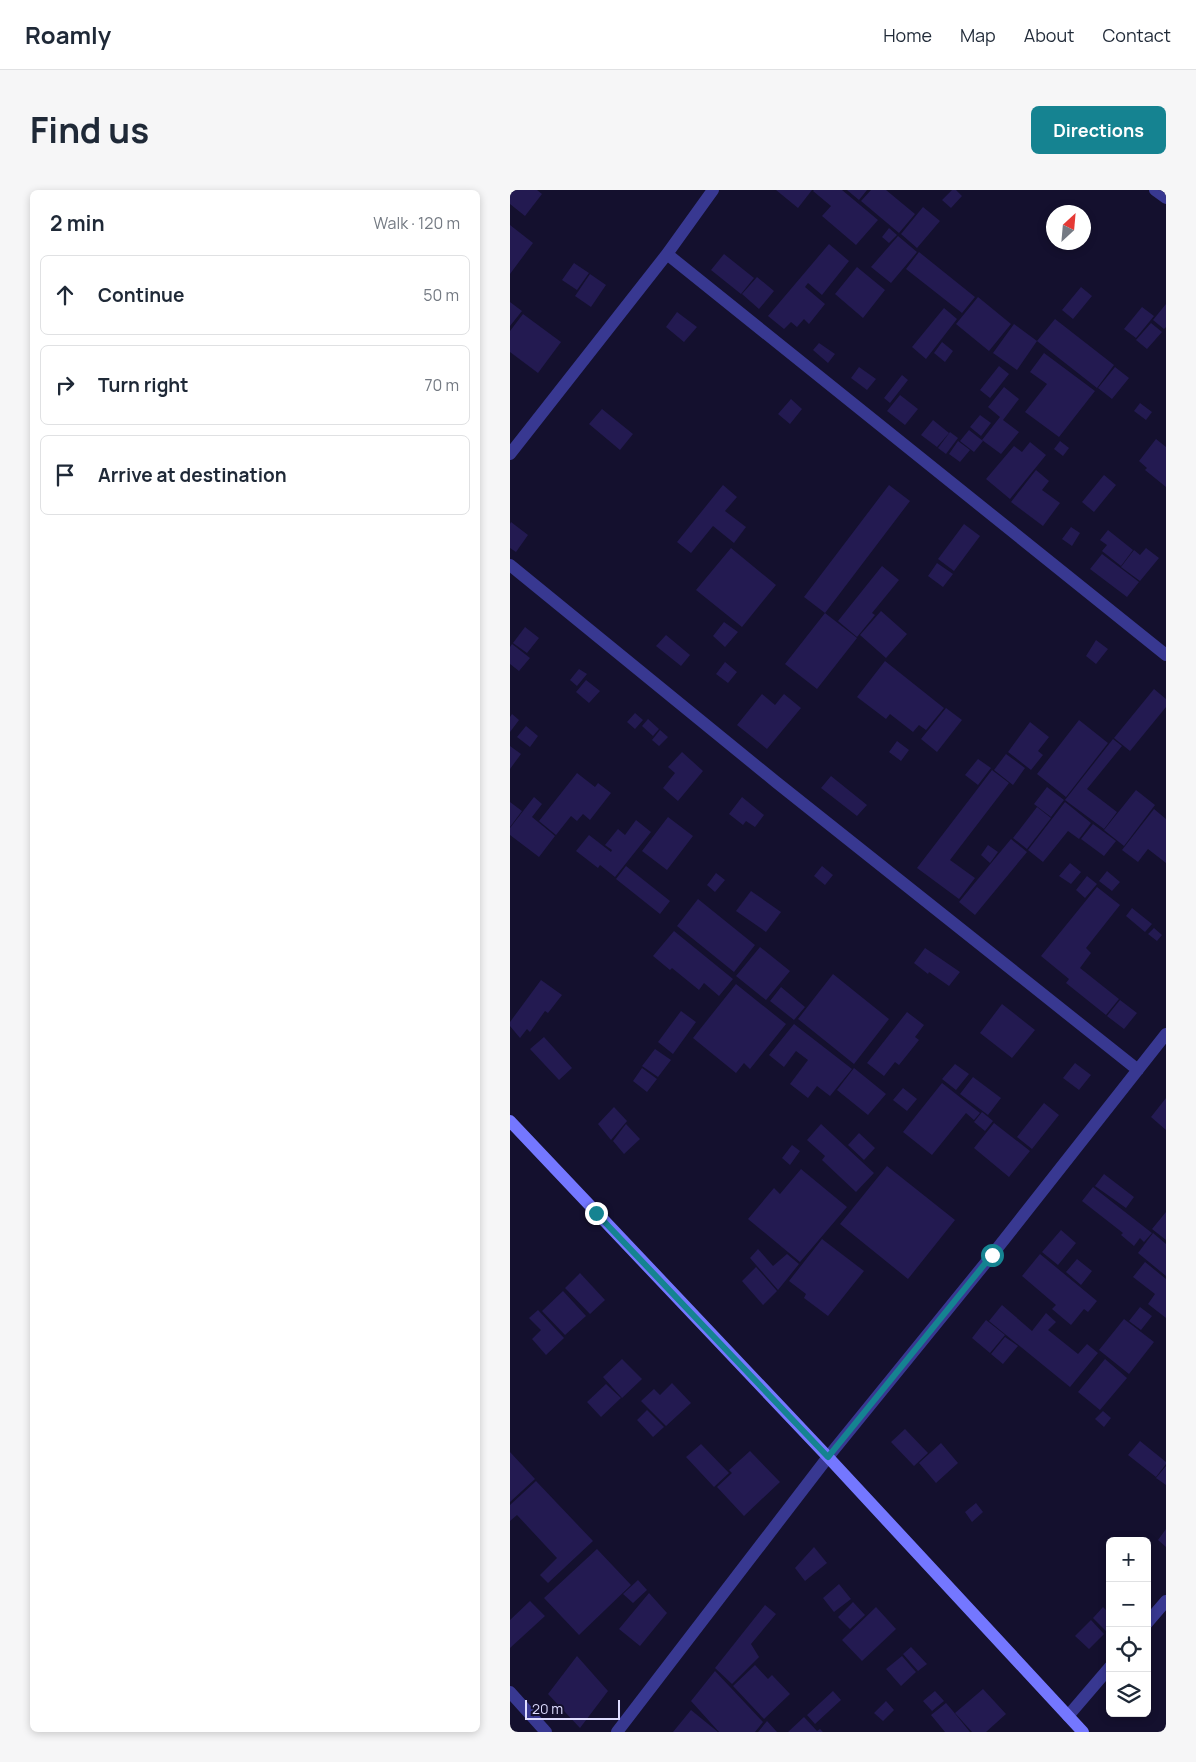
<!DOCTYPE html>
<html lang="en">
<head>
<meta charset="utf-8">
<style>
	body { margin:0; font-family:Manrope,sans-serif; background:#f6f6f7; color:#1f2937 }
	.controls { position:absolute; right:15px; bottom:15px; display:grid; overflow:hidden; border-radius:8px; box-shadow:0 2px 8px #0003 }
	.controls button { width:45px; height:45px; display:grid; place-items:center; padding:0; border:0; border-bottom:1px solid #e0e1e3; background:#fff; color:#1f2937; font:25px sans-serif }
	.compass { position:absolute; left:536px; top:15px; width:45px; height:45px; border-radius:50%; background:#fff; box-shadow:0 2px 8px #0003; rotate:26deg }
	.scale { position:absolute; left:15px; bottom:12px; width:95px; box-sizing:border-box; padding-left:5px; border:2px solid #dfddff; border-top:0; font-size:14px; line-height:18px; white-space:nowrap; color:#dfddff; -webkit-text-stroke:4px #14102e; paint-order:stroke }
	.stop { position:absolute; width:15px; height:15px; margin:-11px; border:4px solid #158391; border-radius:50%; background:#fff }
	.stop.end { background:#158391; border-color:#fff; box-shadow:0 1px 5px #0008 }
	.list { margin:0; padding:0; list-style:none }
	h2 { display:flex; justify-content:space-between; align-items:center; height:65px; margin:0; padding:0 20px; font-size:21px }
	h2 small { font-size:16px; font-weight:400; color:#747a83 }
	.list li { display:grid; grid-template-columns:32px 1fr auto; gap:15px; align-items:center; box-sizing:border-box; height:80px; margin:0 10px 10px; padding:0 10px; border:1px solid #e0e1e3; border-radius:8px }
	.list b { display:block; font-size:19px; white-space:nowrap }
	.list em { font-size:16px; font-style:normal; color:#747a83 }
	.icon { flex:none; width:28px; height:28px; fill:none; stroke:currentColor; stroke-width:2; stroke-linecap:round; stroke-linejoin:round }
	.map { position:relative; flex:none; width:656px; height:1542px; overflow:hidden; border-radius:8px }
	header { display:flex; align-items:center; gap:30px; box-sizing:border-box; height:70px; padding:0 25px; background:#fff; border-bottom:1px solid #e0e1e3 }
	header strong { font-size:24px }
	nav { display:flex; gap:28px; margin-inline-start:auto; font-size:18px }
	.intro { display:flex; align-items:center; justify-content:space-between; box-sizing:border-box; height:120px; padding:0 30px }
	h1 { margin:0; font-size:35px }
	.button { padding:12px 22px; border-radius:8px; background:#158391; color:#fff; font-size:18px; font-weight:700 }
	main { display:flex; gap:30px; padding:0 30px }
	aside { flex:1; background:#fff; border-radius:8px; box-shadow:0 2px 8px #0003 }
	.map>svg:first-child { display:block }
</style>
</head>
<body>
<header>
<strong>Roamly</strong>
<nav><a>Home</a><a>Map</a><a>About</a><a>Contact</a></nav>
</header>
<div class="intro"><h1>Find us</h1><a class="button">Directions</a></div>
<main>
<aside>
<h2>2 min<small>Walk · 120 m</small></h2>
<ul class="list">
<li><svg class="icon" aria-label="ahead" viewBox="0 0 24 24"><path d="M12 20V5M6 11l6-6 6 6"/></svg><div><b>Continue</b></div><em>50 m</em></li>
<li><svg class="icon" aria-label="right" viewBox="0 0 24 24"><path d="M7 20v-9h11M14 6l5 5-5 5"/></svg><div><b>Turn right</b></div><em>70 m</em></li>
<li><svg class="icon" aria-label="arrive" viewBox="0 0 24 24"><path d="M6 21V4h12l-3 4 3 4H6"/></svg><div><b>Arrive at destination</b></div></li>
</ul>
</aside>
<div class="map">
<svg width="656" height="1542" viewBox="0 0 656 1542">
	<rect width="100%" height="100%" fill="#14102e"/>
	<path fill="#231a51" d="M0 0H27L32 4 15 26 0 14Z
		M266 0H302L288 18Z
		M304 0H332L368 30 346 55 312 26 321 16 303 1Z
		M337 0H357L349 10Z
		M361 0H376L405 24 389 43 351 11Z
		M442 0H446L452 6 441 18 432 10Z
		M413 17 430 31 407 58 391 44Z
		M0 35 23 53 0 84Z
		M379 38 387 45 379 53 372 47Z
		M388 46 407 62 381 93 361 77Z
		M319 54 339 71 312 105 298 93 295 97 315 114 299 134 294 129 287 137 281 132 274 139 258 126Z
		M409 62 465 107 452 123 396 79Z
		M214 64 244 88 231 104 201 80Z
		M64 73 79 83 67 100 52 90Z
		M347 77 375 100 353 128 325 104Z
		M80 84 96 95 81 117 65 106Z
		M247 87 264 101 249 119 232 104Z
		M571 97 582 106 563 129 552 120Z
		M468 107 501 134 479 161 446 134Z
		M0 112 12 121 0 136Z
		M656 114V137L654 139 643 130Z
		M632 117 644 126 626 148 614 139Z
		M434 118 447 129 416 169 402 157Z
		M167 122 187 137 174 152 156 137Z
		M13 124 51 152 28 183 0 162V141Z
		M545 129 604 175 587 198 527 151Z
		M641 133 652 142 637 159 626 150Z
		M504 134 527 151 507 180 483 163Z
		M432 152 443 161 435 172 424 163Z
		M309 153 325 164 318 173 303 160Z
		M534 163 585 201 549 247 515 222 537 194 520 182Z
		M489 176 499 184 480 208 470 200Z
		M349 177 366 189 357 200 341 188Z
		M605 177 619 188 602 209 588 198Z
		M392 185 398 190 380 213 374 208Z
		M494 197 509 209 493 230 509 242 491 264 472 250 490 227 478 217Z
		M390 205 408 219 395 235 377 221Z
		M281 209 292 219 280 234 268 224Z
		M630 213 642 222 636 230 624 221Z
		M92 219 123 244 110 260 79 234Z
		M470 225 481 233 471 246 460 237Z
		M423 230 439 243 427 257 411 245Z
		M459 240 473 251 464 262 450 251Z
		M440 242 448 248 436 264 428 258Z
		M646 249 656 257V297L635 280 637 278 629 271Z
		M448 251 460 260 450 272 439 264Z
		M550 251 559 258 553 266 544 259Z
		M520 252 536 265 500 309 476 289 504 256 512 262Z
		M526 280 539 291 532 300 550 313 533 336 501 312Z
		M594 285 606 295 584 322 572 312Z
		M213 295 227 307 215 321 236 337 224 353 203 336 181 363 167 352Z
		M379 295 400 311 315 423 294 407Z
		M1 332 18 345 6 362 0 358V334Z
		M454 334 470 346 444 381 428 369Z
		M561 337 570 343 562 356 552 349Z
		M598 340 623 360 611 376 592 361 597 355 590 350Z
		M221 358 266 395 232 437 186 400Z
		M636 358 649 368 630 391 611 377 624 360 630 365Z
		M592 364 629 392 617 407 580 379Z
		M427 373 443 384 433 397 418 386Z
		M372 376 389 390 362 423 365 425 347 447 328 431Z
		M371 421 397 444 376 468 350 445Z
		M315 423 347 448 307 499 275 474Z
		M214 432 228 442 215 457 203 446Z
		M15 437 29 448 17 463 3 453Z
		M156 445 180 465 171 476 146 456Z
		M586 450 598 459 586 474 576 466Z
		M2 454 20 468 9 481 0 474V457Z
		M375 471 434 518 416 540 409 535 403 542 380 524 376 529 347 507Z
		M215 472 227 482 218 493 206 484Z
		M69 479 77 484 67 496 60 490Z
		M76 490 90 501 79 513 66 502Z
		M644 499 656 509V517L620 561 604 548Z
		M252 504 265 515 274 504 291 518 257 559 227 535Z
		M436 518 452 530 427 562 411 549Z
		M125 523 133 530 125 539 117 532Z
		M2 524 9 530 0 542V527Z
		M138 529 149 539 143 546 132 536Z
		M569 530 598 553 556 607 527 584Z
		M520 532 539 547 528 561 533 565 521 580 498 562Z
		M16 536 28 546 20 557 7 547Z
		M150 540 158 547 149 556 142 550Z
		M603 549 612 556 577 599 607 622 594 639 555 610Z
		M387 551 399 560 391 571 379 562Z
		M0 556 11 564 0 579Z
		M172 562 193 581 168 611 153 598 165 583 158 577Z
		M496 564 515 578 503 595 484 580Z
		M468 569 481 578 468 595 455 585Z
		M482 580 499 593 440 670 465 688 449 709 407 678Z
		M67 583 85 597 88 593 101 603 80 630 73 624 67 631 61 626 46 645 29 631Z
		M321 586 357 615 347 626 311 598Z
		M537 597 554 610 541 627 524 614Z
		M626 600 645 615 614 656 594 640Z
		M24 607 32 614 22 627 45 646 29 667 0 645V638Z
		M232 607 254 625 245 637 236 631 233 635 219 624Z
		M0 612 12 621 0 637Z
		M555 612 581 633 569 649 558 641 533 672 518 660Z
		M527 617 541 628 517 659 503 648Z
		M644 619 656 629V673L638 659 628 672 612 660Z
		M158 627 183 646 157 680 132 661Z
		M126 630 141 642 105 687 90 675 88 678 66 661 79 645 101 662 102 660 95 655 108 639 115 645Z
		M583 634 606 651 594 666 571 649Z
		M501 649 517 662 465 725 449 712Z
		M478 655 488 662 480 673 471 665Z
		M560 673 571 682 561 694 549 686Z
		M116 676 160 711 150 724 106 689Z
		M312 676 323 685 315 695 304 686Z
		M597 681 610 692 602 701 589 691Z
		M206 683 215 690 205 702 197 695Z
		M577 686 587 694 575 708 566 700Z
		M587 697 610 715 576 758 581 763 570 778 609 809 596 825 556 793 559 789 531 766Z
		M241 701 271 722 256 742 226 721Z
		M188 709 245 755 224 782 167 736Z
		M622 718 642 734 635 742 616 726Z
		M644 738 652 745 647 751 638 744Z
		M164 741 223 789 209 806 194 793 189 800 162 778 160 780 143 766Z
		M250 757 280 781 256 810 226 786Z
		M415 758 450 782 439 796 419 782 418 784 404 773Z
		M323 784 379 829 344 874 288 829Z
		M31 790 52 805 38 823 35 821 20 842 17 839 10 848 0 836V832Z
		M226 794 276 834 240 879 234 873 226 883 183 848Z
		M271 797 295 817 284 830 260 811Z
		M610 810 627 823 614 839 597 826Z
		M492 814 525 840 502 868 470 843Z
		M171 821 186 832 163 864 148 852Z
		M397 822 414 835 405 847 409 850 389 875 385 872 374 886 357 873Z
		M284 834 342 879 320 906 307 896 298 908 280 894 298 870 286 861 274 877 259 865Z
		M34 847 62 878 49 890 20 859Z
		M145 859 161 870 148 887 132 876Z
		M565 873 581 885 569 900 553 888Z
		M445 874 459 884 446 900 432 889Z
		M132 878 147 889 137 902 123 891Z
		M344 878 376 904 358 925 327 900Z
		M463 887 491 908 478 925 450 904Z
		M432 893 470 923 464 930 456 923 422 965 393 942Z
		M393 898 407 909 397 921 383 910Z
		M656 908V940L641 927Z
		M534 913 549 925 522 959 507 947Z
		M104 917 117 931 101 950 88 934Z
		M472 922 483 931 475 941 464 932Z
		M484 933 520 961 499 987 464 958Z
		M116 934 130 949 114 964 103 951Z
		M311 934 364 983 346 1002 312 970 315 966 297 950Z
		M349 943 365 958 354 970 338 955Z
		M282 955 290 961 280 975 272 968Z
		M377 976 445 1030 398 1089 330 1034Z
		M291 979 337 1017 290 1072 238 1029 264 998 270 1004Z
		M594 984 624 1007 616 1018 585 996Z
		M583 997 642 1043 634 1052 630 1048 624 1056 611 1045 613 1043 572 1011Z
		M656 1022V1050L642 1039Z
		M551 1040 566 1053 548 1075 532 1062Z
		M643 1043 656 1054V1086L628 1063Z
		M312 1049 354 1081 318 1126 294 1108 296 1104 279 1091Z
		M248 1059 263 1076 277 1064 289 1074 268 1100 240 1068Z
		M530 1064 587 1111 578 1122 574 1119 561 1135 542 1119 546 1115 512 1086Z
		M567 1069 582 1081 571 1095 556 1082Z
		M635 1072 656 1089V1128L638 1114 645 1104 623 1087Z
		M246 1077 267 1101 253 1115 232 1091Z
		M70 1083 95 1110 80 1124 55 1098Z
		M53 1101 76 1126 55 1145 32 1121Z
		M492 1115 522 1141 536 1123 546 1132 538 1140 568 1164 577 1154 588 1163 560 1197 479 1131Z
		M630 1117 642 1126 631 1140 619 1131Z
		M28 1120 54 1148 36 1165 22 1149 31 1140 19 1128Z
		M614 1129 644 1152 619 1184 589 1160Z
		M476 1130 495 1145 480 1163 462 1148Z
		M495 1147 508 1156 493 1174 481 1164Z
		M112 1169 132 1189 112 1208 93 1187Z
		M595 1169 617 1188 590 1220 568 1202Z
		M162 1193 181 1213 156 1236 131 1211 144 1199 150 1205Z
		M96 1194 111 1208 91 1227 77 1212Z
		M137 1220 154 1237 143 1247 127 1230Z
		M593 1221 601 1228 594 1237 585 1229Z
		M395 1239 418 1263 404 1276 381 1252Z
		M630 1251 656 1272V1274L646 1287 618 1265Z
		M431 1253 448 1273 426 1293 409 1273Z
		M191 1254 219 1283 204 1297 176 1267Z
		M240 1261 270 1292 234 1326 207 1297 222 1283 219 1280Z
		M0 1262 25 1289 0 1312Z
		M656 1276V1295L646 1288Z
		M26 1291 83 1351 38 1393 30 1385 47 1368 7 1325 0 1331V1315Z
		M466 1313 473 1322 462 1332 455 1322Z
		M656 1339V1357L648 1350Z
		M304 1357 317 1373 295 1391 285 1378Z
		M87 1359 121 1395 69 1445 34 1408Z
		M128 1390 137 1400 123 1413 113 1404Z
		M329 1394 341 1409 324 1422 313 1408Z
		M139 1403 157 1423 130 1456 109 1439Z
		M20 1411 35 1426 0 1458V1430Z
		M343 1412 355 1425 340 1439 328 1427Z
		M255 1415 266 1424 241 1454 249 1467 222 1494 205 1478Z
		M366 1417 386 1439 352 1471 332 1450Z
		M593 1417 600 1424V1437L596 1441 583 1428Z
		M581 1430 594 1444 579 1459 565 1446Z
		M401 1457 417 1474 408 1481 393 1464Z
		M67 1466 98 1501 70 1538 38 1504Z
		M392 1466 406 1482 391 1496 376 1479Z
		M245 1475 258 1489 262 1485 280 1504 254 1529 223 1496Z
		M205 1481 253 1532 245 1542H209L181 1511Z
		M473 1499 496 1524 476 1542H462L445 1523Z
		M323 1501 331 1510 305 1534 297 1525Z
		M425 1501 434 1511 422 1521 413 1511Z
		M376 1511 384 1520 373 1531 364 1523Z
		M436 1513 442 1520 460 1542H435L421 1525Z
		M181 1520 208 1542H163Z
		M294 1527 307 1541 310 1539 313 1542H278Z
		M257 1531 267 1542H248Z"/>
	<g fill="none" stroke-linecap="round" stroke-linejoin="round">
		<path stroke="#383891" stroke-width="12" d="M645 0 656 8
			M157 64 656 465
			M0 264 157 64 203 0
			M0 375 266 592 628 880
			M637 1433 656 1411
			M0 1502 36 1542
			M558 1526 600 1477
			M107 1542 318 1267 482 1065 656 844"/>
		<path stroke="#7477ff" stroke-width="12" d="M0 931 318 1267 573 1542"/>
	</g>
	<g fill="none" stroke-linecap="round" stroke-linejoin="round">
		<path stroke="#158391" stroke-width="6" d="M86 1023 318 1267 482 1065"/>
	</g>
</svg>
<div class="controls">
<button>+</button>
<button>−</button>
<button><svg class="icon" aria-label="locate" viewBox="0 0 24 24"><circle cx="12" cy="12" r="6"/><path d="M12 2v4M12 18v4M2 12h4M18 12h4"/></svg></button>
<button><svg class="icon" aria-label="layers" viewBox="0 0 24 24"><path d="M12 4l9 5-9 5-9-5zM3 14l9 5 9-5"/></svg></button>
</div>
<svg class="compass" viewBox="-18 -18 36 36"><path d="M0-13l5 13h-10z" fill="#e53935"/><path d="M0 13l5-13h-10z" fill="#747a83"/></svg>
<div class="scale">20 m</div>
<div class="stop" style="left:482px;top:1065px"></div>
<div class="stop end" style="left:86px;top:1023px"></div>
</div>
</main>
</body>
</html>
